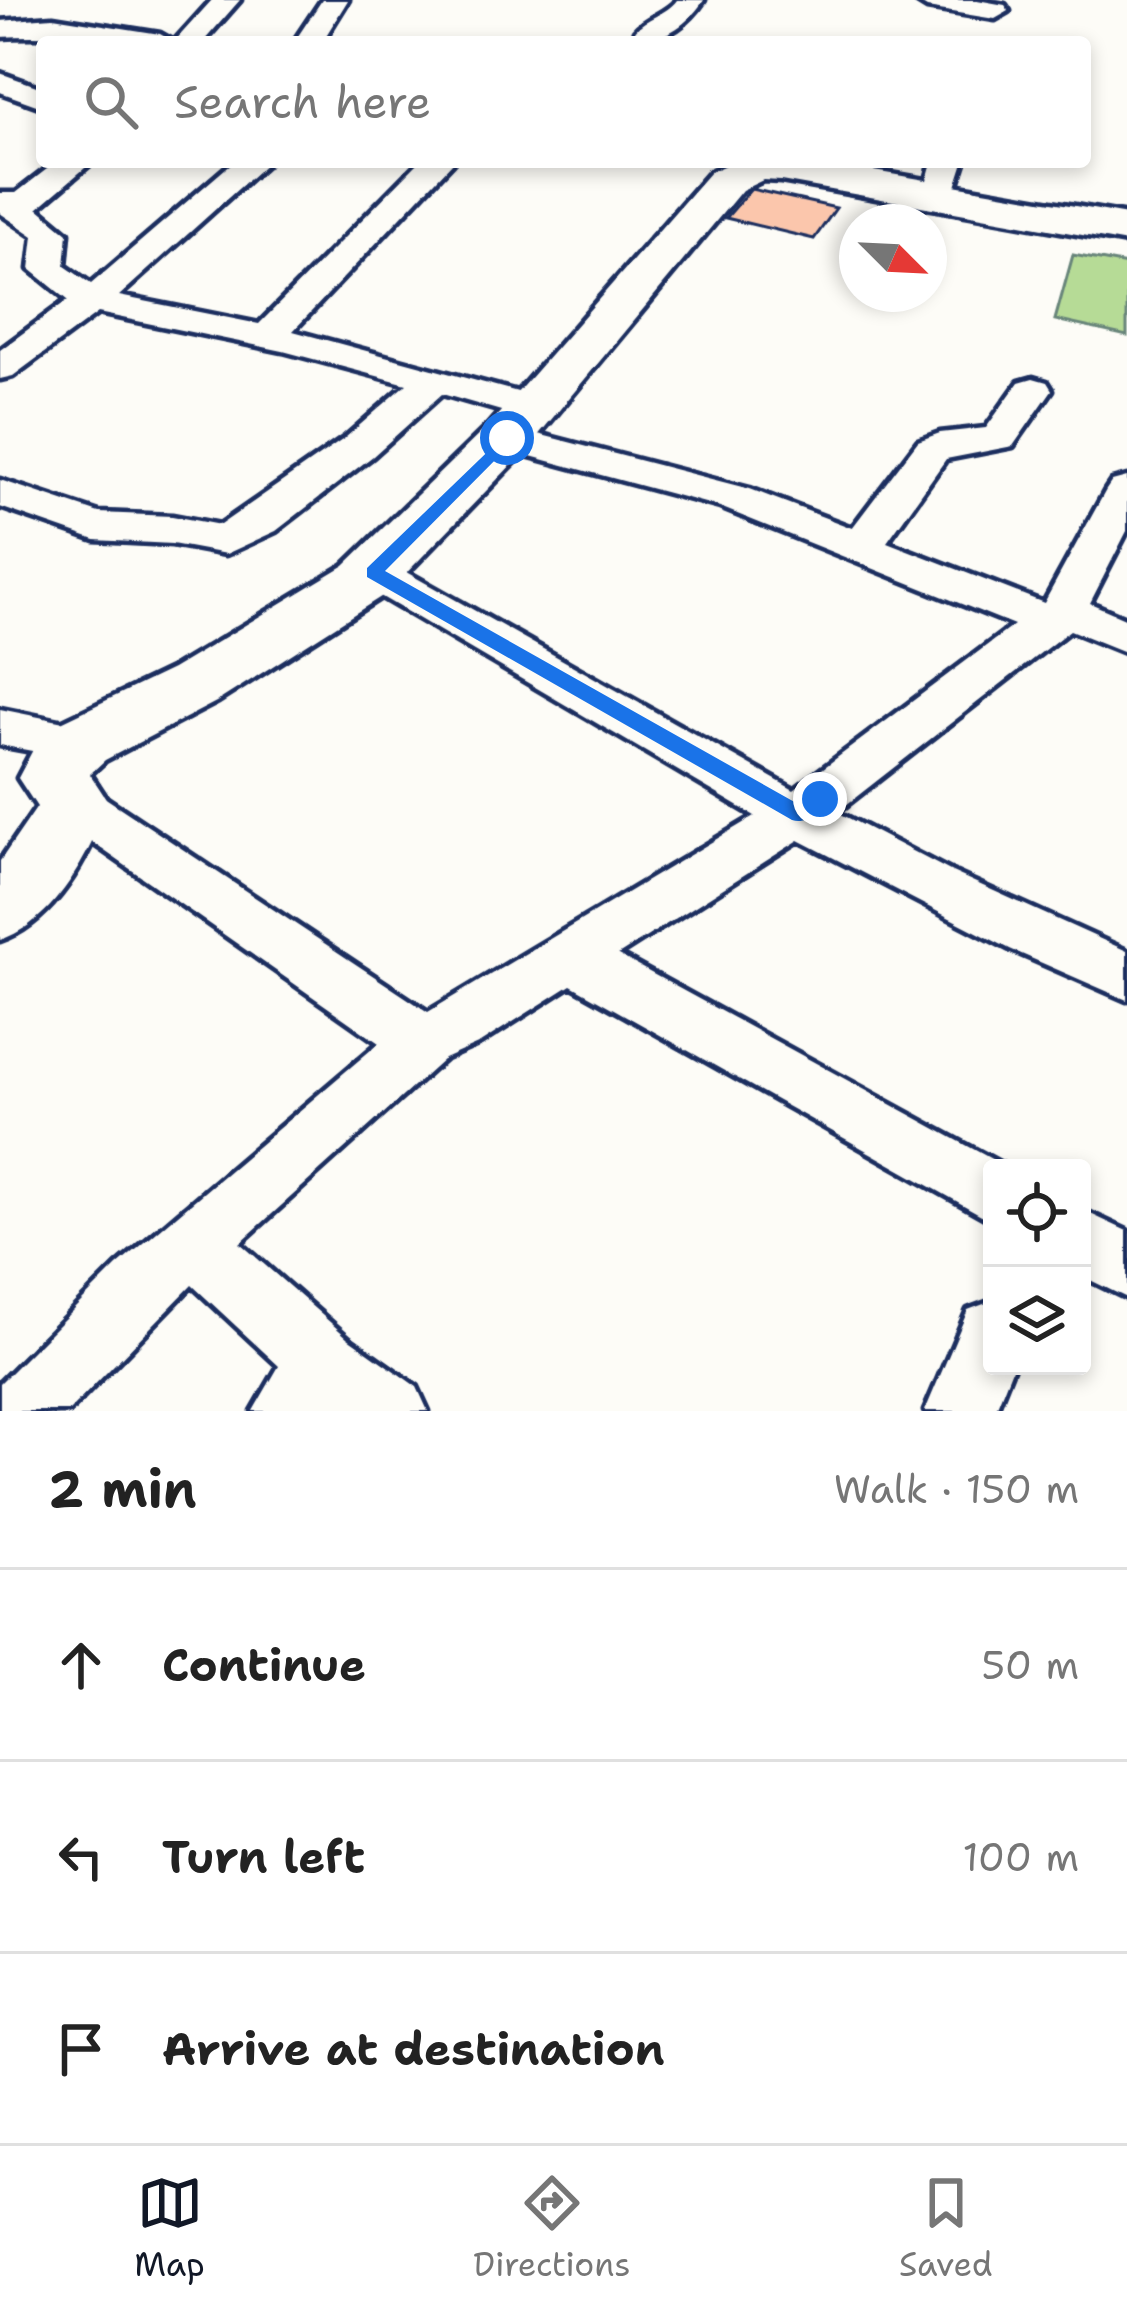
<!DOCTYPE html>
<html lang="en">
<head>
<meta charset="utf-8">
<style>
	body { margin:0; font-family:"Shantell Sans",sans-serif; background:#f6f6f6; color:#222 }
	.controls { position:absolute; right:36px; bottom:36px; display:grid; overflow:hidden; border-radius:12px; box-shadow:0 6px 18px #0003 }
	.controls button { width:108px; height:108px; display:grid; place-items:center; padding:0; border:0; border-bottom:3px solid #e0e0e0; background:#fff; color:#222; font:60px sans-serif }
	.compass { position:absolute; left:839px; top:204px; width:108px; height:108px; border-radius:50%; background:#fff; box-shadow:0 6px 18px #0003; rotate:114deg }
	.stop { position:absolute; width:36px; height:36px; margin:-27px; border:9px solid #1a73e8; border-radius:50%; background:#fff }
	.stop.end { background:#1a73e8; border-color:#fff; box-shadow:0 3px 12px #0008 }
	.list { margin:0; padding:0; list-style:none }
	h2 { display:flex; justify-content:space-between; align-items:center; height:156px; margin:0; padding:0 48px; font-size:51px }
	h2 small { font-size:39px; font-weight:400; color:#767676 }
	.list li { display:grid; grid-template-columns:78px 1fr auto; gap:36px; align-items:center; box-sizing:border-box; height:192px; padding:0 48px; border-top:3px solid #e0e0e0 }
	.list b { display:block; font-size:45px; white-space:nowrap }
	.list em { font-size:39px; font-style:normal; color:#767676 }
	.icon { flex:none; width:66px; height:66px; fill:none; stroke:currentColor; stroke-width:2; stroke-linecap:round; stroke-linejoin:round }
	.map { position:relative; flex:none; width:1127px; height:1411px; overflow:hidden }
	.search { position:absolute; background:#fff; box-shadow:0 6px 18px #0003; left:36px; right:36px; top:36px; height:132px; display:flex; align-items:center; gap:30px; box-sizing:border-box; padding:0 42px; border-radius:12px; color:#767676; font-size:45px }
	.sheet { height:732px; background:#fff }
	nav { display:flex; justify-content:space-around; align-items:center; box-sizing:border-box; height:168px; border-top:3px solid #e0e0e0; background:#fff; font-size:33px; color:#767676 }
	nav a { display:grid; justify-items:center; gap:6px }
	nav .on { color:#111827 }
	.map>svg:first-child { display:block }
</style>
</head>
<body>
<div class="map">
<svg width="1127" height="1411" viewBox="0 0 1127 1411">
	<rect width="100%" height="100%" fill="#fdfcf7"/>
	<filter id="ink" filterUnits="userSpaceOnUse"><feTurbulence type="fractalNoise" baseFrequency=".00833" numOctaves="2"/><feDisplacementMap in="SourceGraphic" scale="24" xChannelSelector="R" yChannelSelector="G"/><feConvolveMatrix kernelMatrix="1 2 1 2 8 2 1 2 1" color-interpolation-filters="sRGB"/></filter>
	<g filter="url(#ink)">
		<path fill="#b6db96" stroke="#68857a" stroke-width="3" d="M1073 255 1127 265V336L1055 320Z"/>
		<path fill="#fbc6ac" stroke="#1b2f5e" stroke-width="3" d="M751 189 836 208 814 239 726 218Z"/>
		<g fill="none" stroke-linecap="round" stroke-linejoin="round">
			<defs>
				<path id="street" d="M212 0H240L203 42H174Z
					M322 0H348L322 42H294Z
					M677 0H704C690 21 667 42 639 37L635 31C646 17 666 15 677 0Z
					M914 0H977L1005 5 1009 11 995 19 927 8Z
					M53 17 160 34 174 42C115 42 59 33 0 37V21Z
					M0 73 42 88V107L0 92Z
					M56 162H92L38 208 68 233 65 266 91 284 233 162H268L119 296 259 324 419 162H453L293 331 547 400 553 408 547 416 533 420 442 394 373 456 276 531 226 554 172 544 95 540 0 507V480L99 513 172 516 220 525 345 438 407 384 283 351 98 313 13 376 0 379V350L68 300 30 269 34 236 0 213V193H16Z
					M932 162H964L950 205H926L922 198Z
					M1033 378 1047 382 1052 390 1013 446 946 459 887 542 1044 603 1106 490 1112 481 1127 477V531L1090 603 1127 619V653L1070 630 837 812 952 872 1127 951V1000L1010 949 799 840 618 955 1008 1168H992V1221L571 985 480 1043 444 1059 240 1243 348 1338 417 1387 428 1411H253L279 1366 192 1285 69 1411H0V1383L117 1266 379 1043 56 817 49 803 56 789 74 784 92 789 428 1012 755 816 358 583 352 573 358 563 374 558 390 563 794 790 1014 625 720 507 493 446 487 438 493 430 507 426 750 489 852 528 918 441 940 433 986 428 1019 382Z
					M0 709 98 729 106 742 98 755 81 760 0 745Z
					M1082 1210 1127 1231V1298L1082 1276Z
					M992 1301V1366H1013L995 1411H925L968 1310Z"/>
				<path id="secondary" d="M732 162H822L1127 215V243L781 181 763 180 742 190 526 450 387 593 218 701 105 760 90 774 109 803C89 855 55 922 0 940V861L37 807 18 778 37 742 57 724 172 669 345 565 488 426 710 172Z"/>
			</defs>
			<use href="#street" stroke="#1b2f5e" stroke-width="9"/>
			<use href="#secondary" stroke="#1b2f5e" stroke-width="9"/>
			<use href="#street" fill="#fdfcf7" fill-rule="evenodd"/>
			<use href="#secondary" fill="#fdfcf7" fill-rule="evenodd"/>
		</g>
	</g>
	<path fill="#1a73e8" d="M507 433 513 435V442L385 571 798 804 820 791 831 799C824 811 806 825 792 820L367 577V568Z"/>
</svg>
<div class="controls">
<button><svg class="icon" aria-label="locate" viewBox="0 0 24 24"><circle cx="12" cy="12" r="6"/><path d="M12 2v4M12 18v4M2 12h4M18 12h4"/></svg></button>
<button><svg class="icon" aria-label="layers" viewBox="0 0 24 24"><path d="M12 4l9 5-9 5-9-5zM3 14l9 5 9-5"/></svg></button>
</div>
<svg class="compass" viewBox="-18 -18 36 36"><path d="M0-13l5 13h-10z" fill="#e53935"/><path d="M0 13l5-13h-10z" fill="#767676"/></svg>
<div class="stop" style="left:507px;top:438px"></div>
<div class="stop end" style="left:820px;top:799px"></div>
<div class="search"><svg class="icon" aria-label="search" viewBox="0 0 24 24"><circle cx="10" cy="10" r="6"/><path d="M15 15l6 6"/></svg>Search here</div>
</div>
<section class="sheet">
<h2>2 min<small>Walk · 150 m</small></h2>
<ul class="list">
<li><svg class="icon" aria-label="ahead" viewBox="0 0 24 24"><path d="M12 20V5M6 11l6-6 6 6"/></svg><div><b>Continue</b></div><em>50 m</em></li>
<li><svg class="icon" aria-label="left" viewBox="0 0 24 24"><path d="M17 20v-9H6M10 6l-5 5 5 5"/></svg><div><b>Turn left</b></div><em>100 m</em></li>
<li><svg class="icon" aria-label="arrive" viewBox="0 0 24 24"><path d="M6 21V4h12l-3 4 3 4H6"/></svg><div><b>Arrive at destination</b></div></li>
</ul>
</section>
<nav>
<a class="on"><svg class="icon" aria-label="map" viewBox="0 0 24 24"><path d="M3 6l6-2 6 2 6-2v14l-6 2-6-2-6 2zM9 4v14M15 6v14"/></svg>Map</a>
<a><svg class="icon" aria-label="directions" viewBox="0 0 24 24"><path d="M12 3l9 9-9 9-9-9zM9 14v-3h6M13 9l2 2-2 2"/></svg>Directions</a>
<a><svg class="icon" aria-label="saved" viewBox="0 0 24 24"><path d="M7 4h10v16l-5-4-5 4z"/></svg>Saved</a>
</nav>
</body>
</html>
